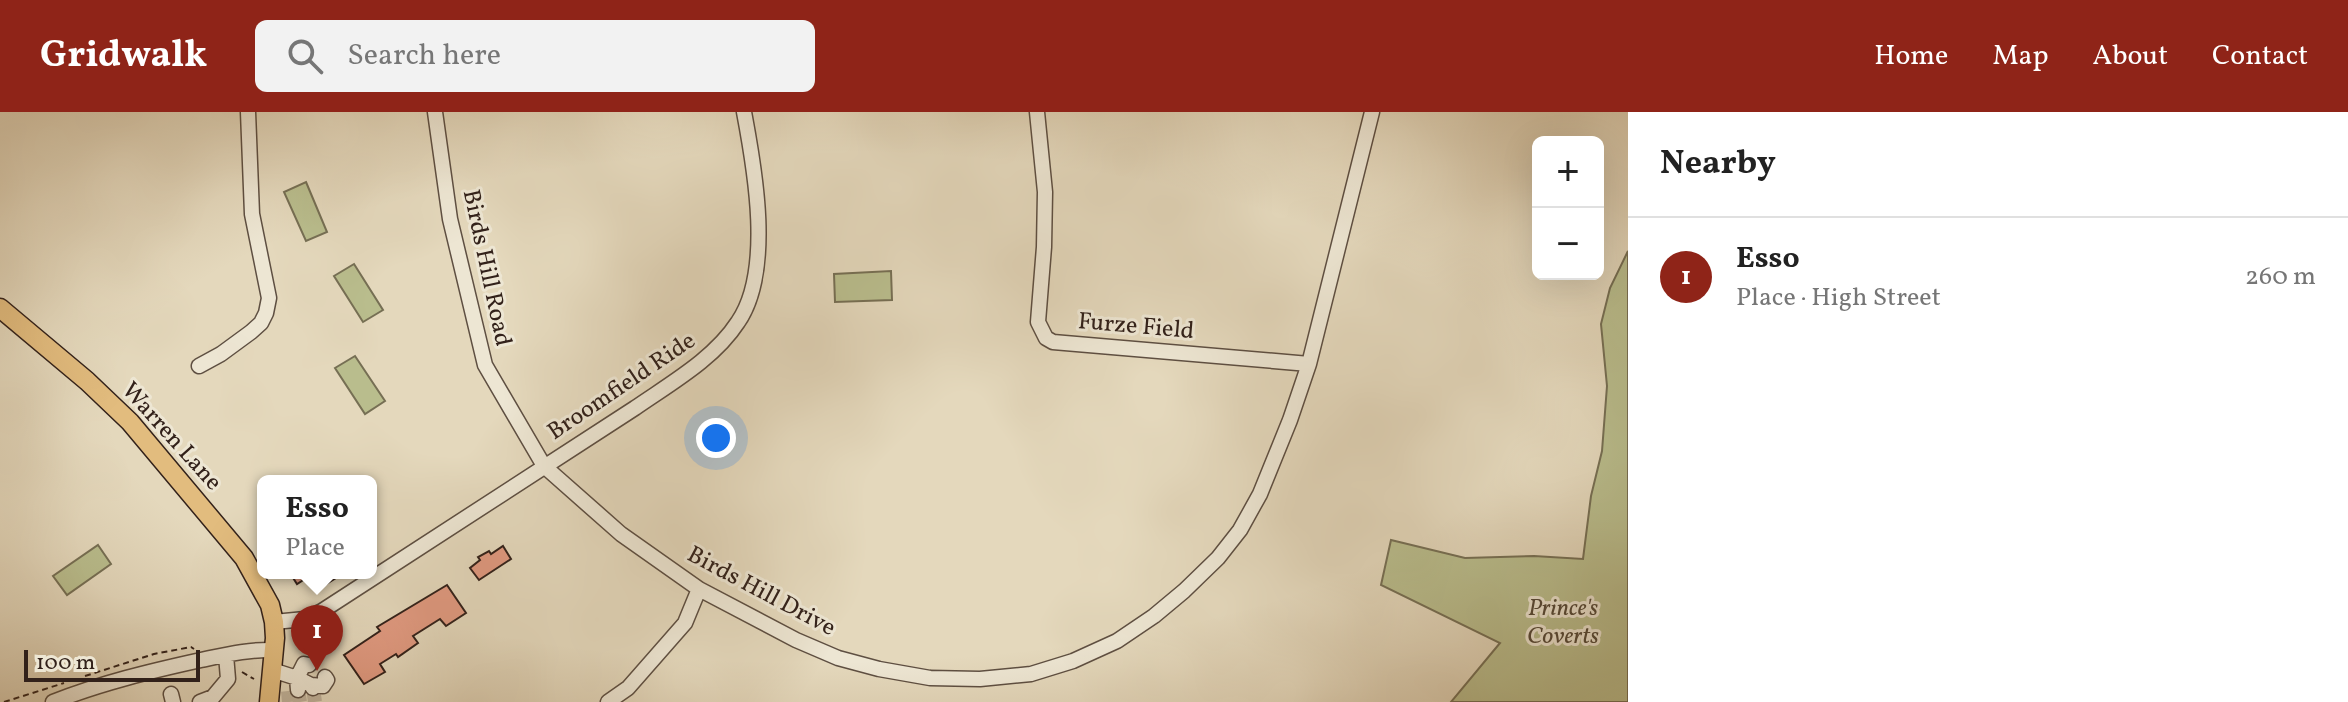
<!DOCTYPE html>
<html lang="en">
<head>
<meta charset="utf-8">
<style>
	body { margin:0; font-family:Vollkorn,serif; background:#f2f2f2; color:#222 }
	.controls { position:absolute; right:24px; top:24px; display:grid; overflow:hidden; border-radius:12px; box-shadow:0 8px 32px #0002 }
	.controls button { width:72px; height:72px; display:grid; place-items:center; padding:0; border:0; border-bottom:2px solid #e0e0e0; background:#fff; color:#222; font:40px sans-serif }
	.scale { position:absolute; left:24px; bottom:20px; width:176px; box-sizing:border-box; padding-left:8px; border:4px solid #32211a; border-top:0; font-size:22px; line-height:28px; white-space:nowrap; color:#32211a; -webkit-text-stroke:6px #ede6d3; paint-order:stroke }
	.you { position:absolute; left:716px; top:326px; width:28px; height:28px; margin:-20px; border:6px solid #fff; border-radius:50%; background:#1a73e8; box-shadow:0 0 0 12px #1a73e833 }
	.badge { display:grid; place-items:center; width:52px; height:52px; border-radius:50%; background:#8f2418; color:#fff; font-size:26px; font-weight:700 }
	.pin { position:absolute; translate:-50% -66px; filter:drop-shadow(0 2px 4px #0008) }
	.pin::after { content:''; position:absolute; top:42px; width:28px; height:24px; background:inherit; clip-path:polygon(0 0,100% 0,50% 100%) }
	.popup { position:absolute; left:257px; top:363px; width:120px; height:104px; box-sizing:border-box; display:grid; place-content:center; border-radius:12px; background:#fff; filter:drop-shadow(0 2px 6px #0005); font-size:26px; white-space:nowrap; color:#767676 }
	.popup b { font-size:30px; color:#222 }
	.popup::after { content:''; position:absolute; left:50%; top:100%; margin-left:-16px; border:16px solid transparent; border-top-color:#fff }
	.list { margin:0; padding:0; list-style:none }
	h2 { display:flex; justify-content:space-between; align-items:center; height:104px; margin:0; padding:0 32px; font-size:34px }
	h2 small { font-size:26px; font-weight:400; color:#767676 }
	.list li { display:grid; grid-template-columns:52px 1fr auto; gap:24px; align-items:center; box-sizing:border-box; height:120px; padding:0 32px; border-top:2px solid #e0e0e0 }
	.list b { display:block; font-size:30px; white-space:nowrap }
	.list p { margin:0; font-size:26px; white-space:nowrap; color:#767676 }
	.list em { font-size:26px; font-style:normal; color:#767676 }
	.icon { flex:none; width:44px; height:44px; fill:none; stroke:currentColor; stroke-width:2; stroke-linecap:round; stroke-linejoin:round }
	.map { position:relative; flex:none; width:1628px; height:590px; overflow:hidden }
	header { display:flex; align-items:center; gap:48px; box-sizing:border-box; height:112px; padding:0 40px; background:#8f2418; color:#fff }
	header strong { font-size:38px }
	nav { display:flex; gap:44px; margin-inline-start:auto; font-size:28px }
	.search { width:560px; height:72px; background:#f2f2f2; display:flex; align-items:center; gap:20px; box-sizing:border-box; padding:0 28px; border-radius:12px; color:#767676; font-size:30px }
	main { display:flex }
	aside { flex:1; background:#fff }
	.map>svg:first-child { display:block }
</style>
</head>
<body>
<header>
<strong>Gridwalk</strong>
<div class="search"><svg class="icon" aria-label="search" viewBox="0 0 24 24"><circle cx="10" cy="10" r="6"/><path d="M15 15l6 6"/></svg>Search here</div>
<nav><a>Home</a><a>Map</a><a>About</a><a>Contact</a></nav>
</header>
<main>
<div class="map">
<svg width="1628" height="590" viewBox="0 0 1628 590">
	<rect width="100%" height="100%" fill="#e4d8bc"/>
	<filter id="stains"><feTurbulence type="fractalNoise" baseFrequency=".0025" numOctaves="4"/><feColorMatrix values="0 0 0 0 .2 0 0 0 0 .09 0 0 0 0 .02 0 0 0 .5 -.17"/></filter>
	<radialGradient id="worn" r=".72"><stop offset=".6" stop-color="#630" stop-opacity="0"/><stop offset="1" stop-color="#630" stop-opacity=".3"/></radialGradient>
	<path fill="#b9bd8d" stroke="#766f54" stroke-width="2" d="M306 70 327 120 306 129 284 80Z
		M1628 139V590H1451L1500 531 1381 473 1391 428 1465 446 1534 444 1583 447 1591 384 1602 339 1607 274 1601 212 1610 176Z
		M354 152 383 198 363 210 334 164Z
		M891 159 892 188 835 190 834 162Z
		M355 244 385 289 365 302 335 256Z
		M98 433 111 452 67 483 53 464Z"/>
	<path fill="#e19a81" stroke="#32211a" stroke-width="2" d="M503 434 511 447 479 468 470 456 480 448 478 445 489 439 491 442Z
		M290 461H344L320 476 311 463 297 472Z
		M447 473 466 501 446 514 440 507 413 524 418 531 398 545 396 542 380 552 385 560 364 572 344 543 380 519 377 515Z"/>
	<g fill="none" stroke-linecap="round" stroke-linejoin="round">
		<path stroke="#c0b39c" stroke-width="14" stroke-dasharray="14 7" stroke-linecap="butt" d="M313 576 315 590
			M298 578 300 590
			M288 579 289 590"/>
		<defs>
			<path id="minor" d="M435 0 450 107 485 253 544 354 621 422 699 477 796 528 838 546 879 557 930 566 980 567 1031 562 1073 549 1117 529 1154 504 1184 479 1218 446 1240 418 1260 382 1290 308 1309 252 1372 0
				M1037 0 1045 80 1044 135 1038 210 1046 226 1053 230 1309 252
				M199 254 221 242 251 220 261 211 266 201 269 186 252 102 248 0
				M274 510 305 507 322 499 635 296C671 271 714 247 738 210 773 159 755 58 744 0
				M309 553 304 552 297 566 311 573 313 576
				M272 558 297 566 298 578
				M311 573 323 574 327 568 325 565
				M171 582 173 590
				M53 590C101 571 151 559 201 548 225 543 250 537 274 538
				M200 590 213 585 228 567 226 543
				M608 590 628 576 685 511 699 477"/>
			<path id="major" d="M0 196 87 269 130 310 244 446 270 493 274 510 275 526 269 590"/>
		</defs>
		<use href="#minor" stroke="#5e4f42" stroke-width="17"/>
		<use href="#major" stroke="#32211a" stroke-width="21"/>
		<path stroke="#32211a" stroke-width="2" stroke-dasharray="6 4" stroke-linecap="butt" d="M242 560 254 567
			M85 564 154 542 191 535 194 537
			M4 590 64 571"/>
		<use href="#minor" stroke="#ede6d3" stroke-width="14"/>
		<use href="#major" stroke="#e2bc7e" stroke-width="18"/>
	</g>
	<g text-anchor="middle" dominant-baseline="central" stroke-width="6" stroke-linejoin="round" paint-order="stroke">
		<g font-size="24" fill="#32211a" stroke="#ede6d3">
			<text transform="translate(486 156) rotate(78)">Birds Hill Road</text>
			<text transform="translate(1136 215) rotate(5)">Furze Field</text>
			<text transform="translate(622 275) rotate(-34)">Broomfield Ride</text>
			<text transform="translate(171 325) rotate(48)">Warren Lane</text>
			<text transform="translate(761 480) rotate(28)">Birds Hill Drive</text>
		</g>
		<g font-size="24" font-style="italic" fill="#544837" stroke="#ede6d3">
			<text x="1563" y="497">Prince's<tspan x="1563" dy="28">Coverts</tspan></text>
		</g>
	</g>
	<rect width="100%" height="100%" filter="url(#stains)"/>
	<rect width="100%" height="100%" fill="url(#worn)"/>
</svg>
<div class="controls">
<button>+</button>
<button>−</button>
</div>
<div class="scale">100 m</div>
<div class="you"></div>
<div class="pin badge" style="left:317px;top:559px">1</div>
<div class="popup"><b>Esso</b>Place</div>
</div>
<aside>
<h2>Nearby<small></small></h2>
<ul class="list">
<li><span class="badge">1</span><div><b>Esso</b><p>Place · High Street</p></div><em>260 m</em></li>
</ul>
</aside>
</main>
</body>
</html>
